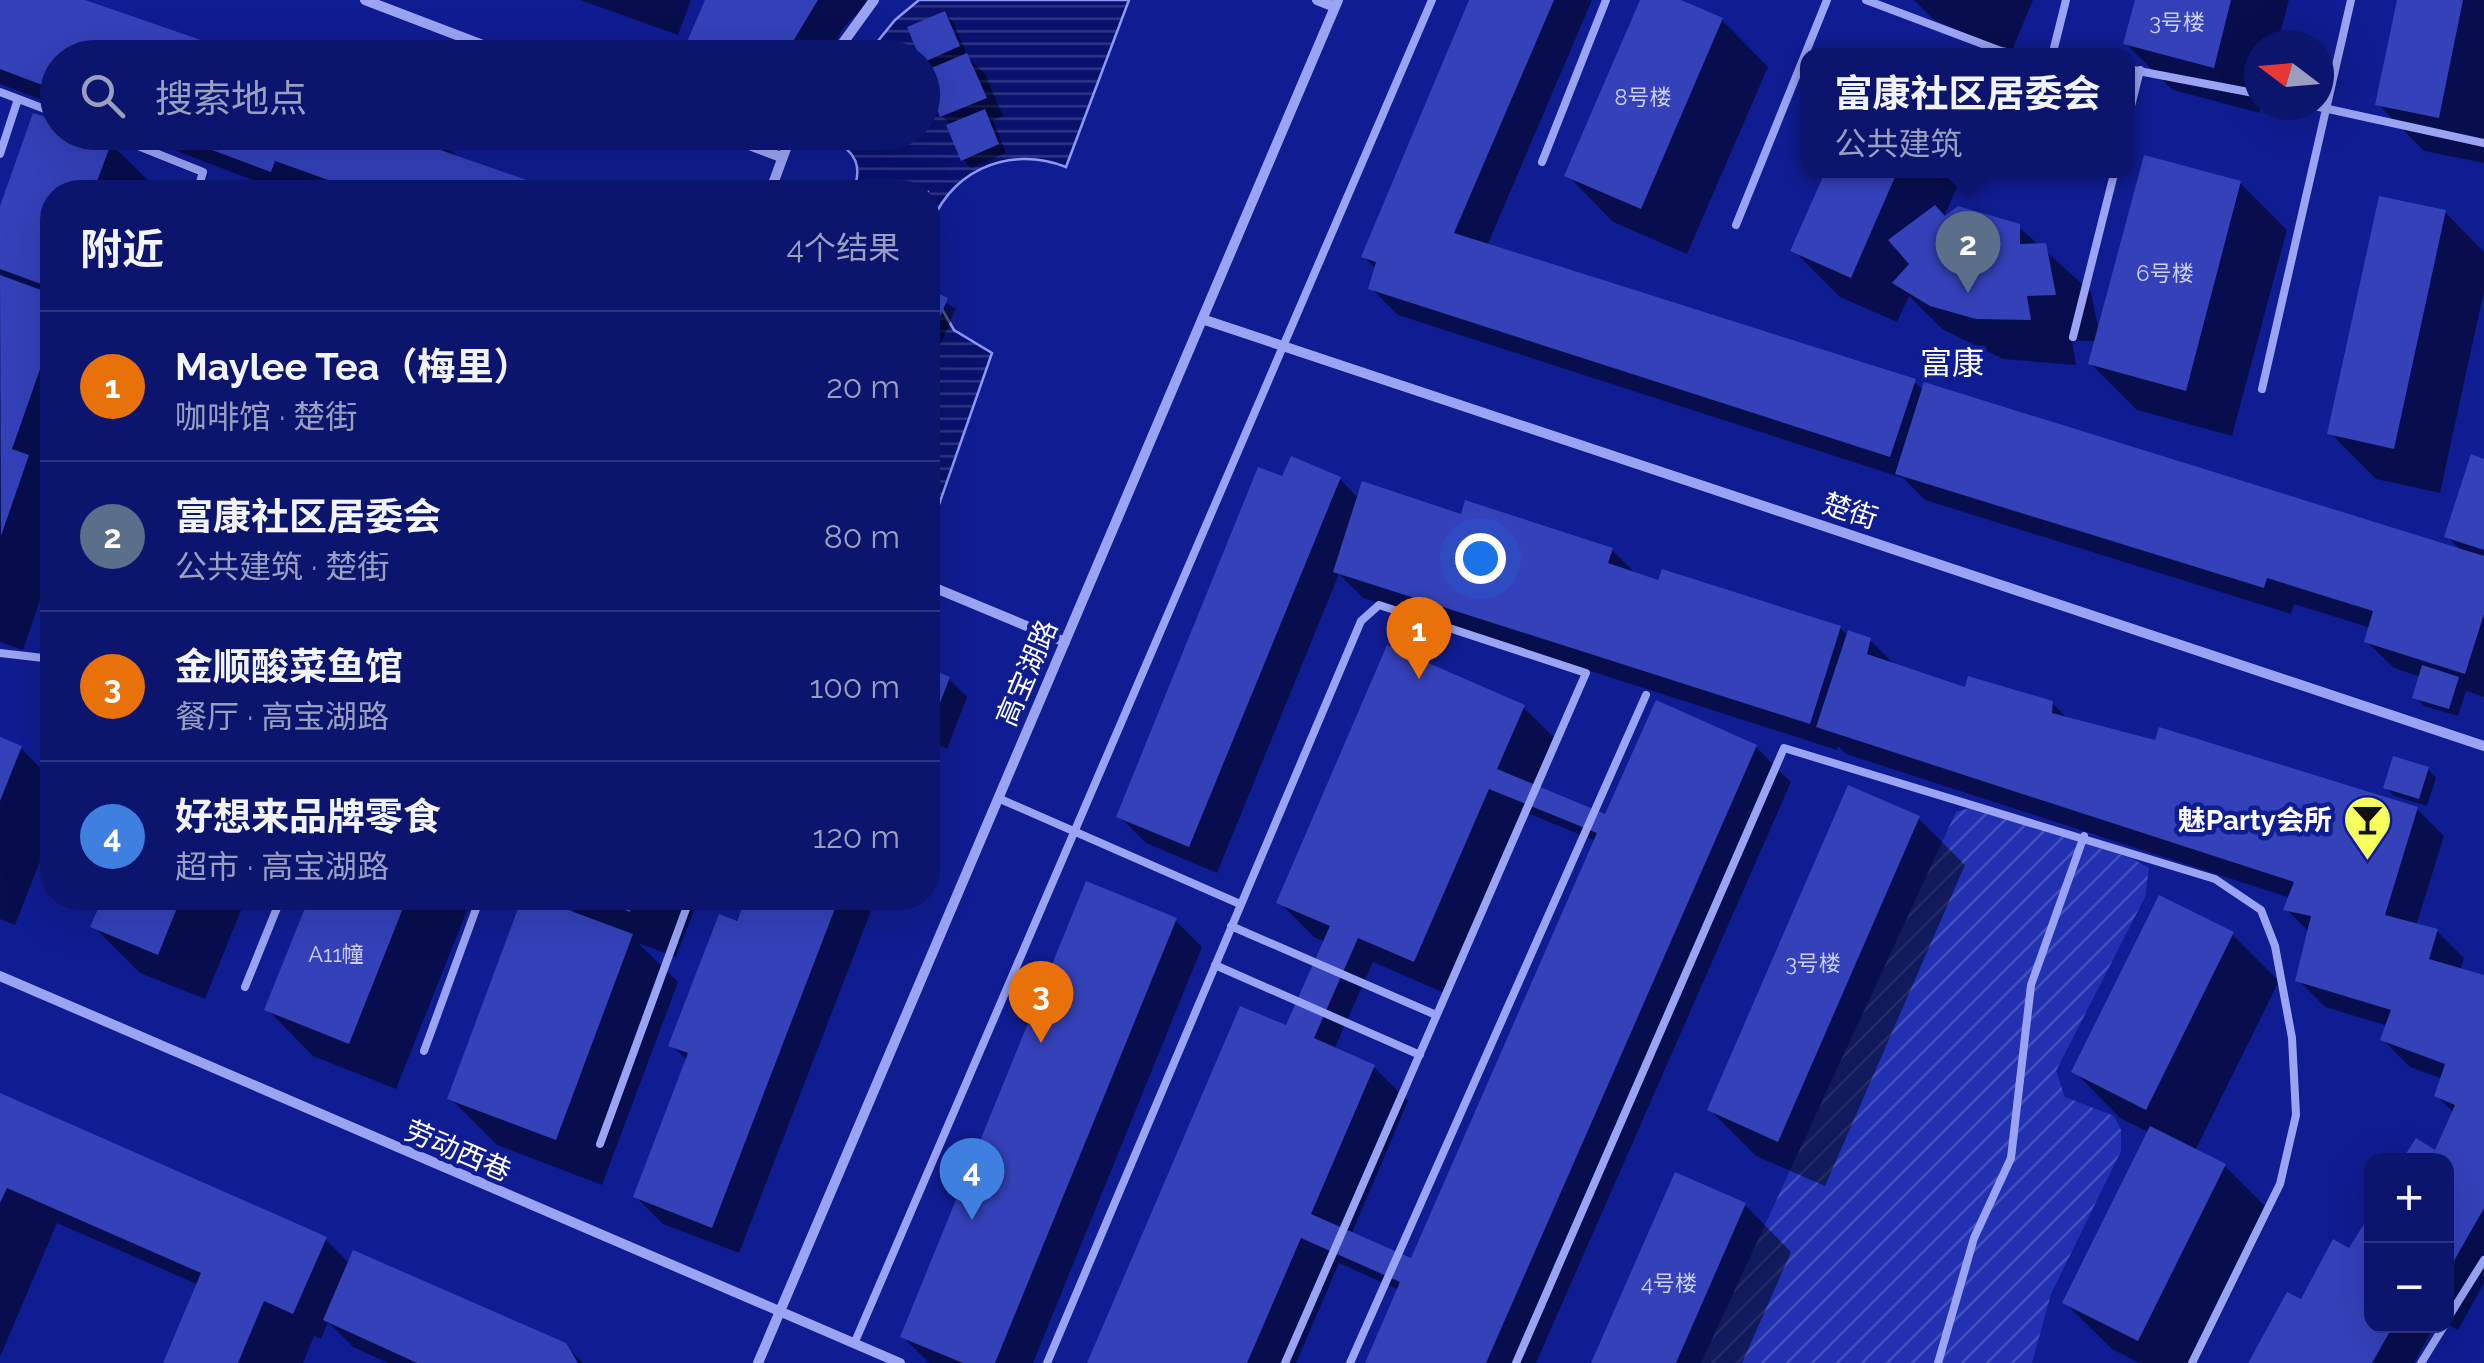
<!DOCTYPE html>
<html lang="zh">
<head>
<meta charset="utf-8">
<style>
	body { margin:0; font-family:Raleway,"Noto Sans SC",sans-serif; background:#1a2275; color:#f1f3f6 }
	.controls { position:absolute; right:30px; bottom:30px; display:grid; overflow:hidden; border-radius:20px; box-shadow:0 10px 40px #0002 }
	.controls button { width:90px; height:90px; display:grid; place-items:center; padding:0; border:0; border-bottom:2px solid #2c3480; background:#0c156d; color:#f1f3f6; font:50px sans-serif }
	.compass { position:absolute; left:2244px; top:30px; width:90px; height:90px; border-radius:50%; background:#0c156d; box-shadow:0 10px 40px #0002; rotate:286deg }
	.you { position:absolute; left:1480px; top:558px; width:35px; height:35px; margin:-25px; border:8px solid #fff; border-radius:50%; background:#1a73e8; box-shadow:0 0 0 15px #1a73e833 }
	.badge { display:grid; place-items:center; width:65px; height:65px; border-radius:50%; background:#1a73e8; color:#fff; font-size:32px; font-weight:700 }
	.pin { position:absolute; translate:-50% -82px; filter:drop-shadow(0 2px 5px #0008) }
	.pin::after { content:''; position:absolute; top:52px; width:35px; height:30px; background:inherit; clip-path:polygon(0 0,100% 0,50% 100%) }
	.popup { position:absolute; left:1800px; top:48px; width:335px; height:130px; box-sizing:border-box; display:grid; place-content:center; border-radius:20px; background:#0c156d; filter:drop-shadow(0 2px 8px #0005); font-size:32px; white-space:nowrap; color:#9a9fc2 }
	.popup b { font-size:38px; color:#f1f3f6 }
	.popup::after { content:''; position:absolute; left:50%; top:100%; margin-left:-20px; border:20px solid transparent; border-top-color:#0c156d }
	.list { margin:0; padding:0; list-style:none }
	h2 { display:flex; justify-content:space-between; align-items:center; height:130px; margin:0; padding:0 40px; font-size:42px }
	h2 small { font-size:32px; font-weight:400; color:#9a9fc2 }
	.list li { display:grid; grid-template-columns:65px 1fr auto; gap:30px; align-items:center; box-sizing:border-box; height:150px; padding:0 40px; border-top:2px solid #2c3480 }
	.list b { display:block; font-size:38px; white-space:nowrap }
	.list p { margin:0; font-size:32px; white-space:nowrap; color:#9a9fc2 }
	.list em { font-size:32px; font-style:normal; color:#9a9fc2 }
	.icon { flex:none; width:55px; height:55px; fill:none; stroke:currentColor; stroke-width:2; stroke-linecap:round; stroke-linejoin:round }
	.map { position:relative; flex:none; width:2484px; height:1363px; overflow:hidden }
	.search { position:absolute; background:#0c156d; box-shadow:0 10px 40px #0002; left:40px; top:40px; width:900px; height:110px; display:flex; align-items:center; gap:25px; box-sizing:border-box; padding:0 35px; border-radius:55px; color:#9a9fc2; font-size:38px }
	.panel { position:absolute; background:#0c156d; box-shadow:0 10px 40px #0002; left:40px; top:180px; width:900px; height:730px; border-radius:40px }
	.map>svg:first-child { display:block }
</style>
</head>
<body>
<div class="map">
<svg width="2484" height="1363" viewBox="0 0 2484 1363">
	<defs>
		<pattern id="garden-furrows" width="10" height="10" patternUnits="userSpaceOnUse" patternTransform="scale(2.5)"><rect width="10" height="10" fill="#2231b1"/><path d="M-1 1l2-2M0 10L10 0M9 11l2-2" fill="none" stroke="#4350bd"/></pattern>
		<pattern id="water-rules" width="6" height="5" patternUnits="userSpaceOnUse" patternTransform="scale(2.5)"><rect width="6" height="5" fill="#09116d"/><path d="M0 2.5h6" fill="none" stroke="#2e3583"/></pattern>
	</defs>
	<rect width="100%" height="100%" fill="#101c91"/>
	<path fill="url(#garden-furrows)" d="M1973 807 2131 858 2149 868 2145 897 2056 1071 2065 1097 2114 1116 2121 1130V1151L2051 1294 2032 1363H1701L1956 812Z"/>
	<path fill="url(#water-rules)" stroke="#8d99f7" stroke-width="2.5" d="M919 0H1129L1066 167C1008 144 945 172 928 234V192H853C863 166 856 152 832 139L835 133 922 132V58L865 57 895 20Z
		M928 285 954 330 992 353 928 536Z"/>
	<path fill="#0007" fill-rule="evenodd" d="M0 0H77L203 44 217 58H58V106L0 84Z
		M580 0H691L678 35Z
		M708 0H871L844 27 826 58H684Z
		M1472 0H1592L1487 246 1914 382 1924 391 2462 552 2447 536 2484 461V697L2466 691 2458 716 2424 706 2415 697 2421 677 2394 668 2366 641 2371 628 2294 604 2291 614 1925 500 1903 478 1398 315 1371 288 1376 269 1364 257Z
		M1643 0H1675L1722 20 1768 67 1687 254 1613 222 1567 175Z
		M1914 0H2033L2011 53 1934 20Z
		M2137 0H2289L2277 45H2259L2260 113 2173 90 2126 44Z
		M2399 0H2484V163L2424 151 2378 104Z
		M945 13 953 22 968 57 985 74 1003 116 993 120 1006 153 971 168 963 159 952 125 942 116 932 70 924 62Z
		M58 132 110 143 157 189 52 192V565L23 650 0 642V213Z
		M127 132H437L459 159 555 192H318L302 187 299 192H284Z
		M1829 170H1965L1942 221 2019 227 2091 292 2099 332 2240 183 2287 230 2232 436 2137 410 2091 364 2097 341H2072L2076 365 2003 359 1942 329 1909 296 1897 322 1840 297 1793 250Z
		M2445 212 2484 252V291L2440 493 2376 479 2330 433Z
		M928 292 956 309 940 345 928 340Z
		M1340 479 1359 499 1612 550 1638 576 1840 628 1848 636 1870 640 1897 667 1967 690 2052 703 2069 720 2417 809 2444 836 2416 926 2437 931 2464 958 2460 971 2484 978V1283L2458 1330 2446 1324V1160H2405L2416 1142 2436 1154 2454 1113 2437 1096 2443 1079 2410 1067 2383 1040 2388 1026 2325 1007 2298 980 2310 933 2286 909 2290 898 1846 754 1838 746 1837 750 1363 598 1339 574 1217 873 1146 843 1119 816 1283 480Z
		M928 671 949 679 967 697 947 749 928 741Z
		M1523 707 1558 741 1538 789 1604 816 1756 747 1791 782 1536 1363H1367L1399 1290 1339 1263 1296 1363H1090L1296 1033 1325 942 1314 937 1279 902ZM1527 813 1596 841 1412 1261 1351 1235 1408 1101 1374 1067 1334 1050 1373 962 1449 995Z
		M0 740 21 748 52 780V831L15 925 0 919Z
		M2428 769 2436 778 2427 806 2394 796 2386 787Z
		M1918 818 1965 865 1825 1186 1756 1156 1710 1110Z
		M105 898H246L205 999 140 973 93 926Z
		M311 898H472L396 1089 313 1056 267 1009Z
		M525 898 578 916 559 898H699L676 957 638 943 678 982 602 1185 497 1145 450 1098Z
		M748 898H876L739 1253 663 1224 636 1197 688 1061 671 1045Z
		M1175 920 1202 947 1033 1363H929L903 1337Z
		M2233 935 2279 981 2195 1151 2225 1166 2271 1212 2197 1363H2139L2112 1349 2065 1303 2150 1133 2120 1118 2074 1071Z
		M0 1096 325 1239 350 1264 565 1345 583 1363H388L353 1347 328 1322 321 1339 314 1336 303 1363H166L199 1285 57 1223 0 1357Z
		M1745 1205 1791 1252 1742 1363H1594Z
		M2350 1252 2372 1326H2434L2414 1363H2251Z"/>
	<path fill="#3441b9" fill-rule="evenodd" d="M0 0H85L204 41 198 58H58V91L0 69Z
		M705 0H818L783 58H680Z
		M1469 0H1554L1454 233 1916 379 1890 457 1368 289 1376 262 1361 257Z
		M1640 0H1681L1723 18 1641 209 1564 176Z
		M2135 0H2231L2214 68 2123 44Z
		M2397 0H2463L2439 118 2375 105Z
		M945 11 960 46 922 63 907 27Z
		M967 53 987 98 940 117 922 72Z
		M985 109 999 144 961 161 946 125Z
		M33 113 58 121V132H89L112 141 93 192H52V288L0 269V206Z
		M433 132 429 146 561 192H362L275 161 271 172 167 133Z
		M2144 155 2241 181 2186 391 2088 364Z
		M1826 170H1898L1851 278 1790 251Z
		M218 180 256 192H214Z
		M2379 196 2446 210 2394 449 2327 434Z
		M1935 205 1945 216 1958 206 2020 224V244L2046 243 2056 295 2027 296 2031 320 1976 319 1930 306 1892 283 1909 264 1888 240Z
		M0 275 52 294V335L12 449 29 455 1 536Z
		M928 289 948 298 931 339 928 337Z
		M1924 382 2484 556V614L2465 674 2364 642 2373 611 2267 578 2264 588 1895 474Z
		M2471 454 2484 459V550L2444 537Z
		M1291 456 1341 477 1189 847 1116 817 1258 467 1282 476Z
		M1362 481 1461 514 1465 500 1613 548 1608 563 1658 580 1662 569 1841 626 1810 724 1333 572Z
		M1848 630 1871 638 1867 654 1965 687 1968 676 2053 701 2052 713 2155 740 2159 727 2418 807 2385 915 2438 929 2429 959 2484 975V1208L2446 1275V1160H2402L2416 1138 2435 1150 2455 1105 2434 1096 2445 1064 2380 1040 2391 1010 2295 981 2311 916 2283 910 2294 882 1816 727Z
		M1387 645 1525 705 1497 769 1605 814 1656 700 1757 745 1486 1363H1365L1400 1282 1301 1238 1247 1363H1087L1240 1006 1286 1025 1330 926 1276 903ZM1489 789 1597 833 1411 1258 1311 1214 1375 1065 1314 1038 1358 938 1414 962Z
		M2422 665 2459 677 2449 709 2412 698Z
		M928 668 950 677 928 734Z
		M0 737 22 746 0 801Z
		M2393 756 2429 767 2419 799 2383 788Z
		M1848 785 1920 816 1778 1142 1707 1110Z
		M1086 881 1177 918 995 1363H963L900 1337Z
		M2159 895 2234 932 2146 1110 2071 1072Z
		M103 898H181L158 955 90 927Z
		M309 898H407L349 1044 264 1010Z
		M522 898H536L633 934 556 1140 447 1099Z
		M591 898H635L630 912Z
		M746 898H839L712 1228 633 1197 688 1053 668 1046 719 914 737 921Z
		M0 1093 327 1237 293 1314 264 1301 238 1363H163L201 1273 7 1188 0 1203Z
		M2150 1126 2226 1164 2138 1341 2062 1303Z
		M1675 1172 1746 1203 1676 1363H1591Z
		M2372 1211V1326H2393L2372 1363H2248L2287 1292 2301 1299 2333 1239 2349 1248Z
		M353 1250 566 1343 578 1363H417L323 1320Z"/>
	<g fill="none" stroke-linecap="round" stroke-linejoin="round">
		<path stroke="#9ba4f3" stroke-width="8" d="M1866 0 2001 51 2026 56
			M2052 56 2066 0
			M2128 69 2259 94
			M0 92 58 114
			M2310 105 2484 143
			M2128 118 2140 70
			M103 132 203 172 197 192
			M0 154 18 99
			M1542 162 1606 0
			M1736 225 1827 0
			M2073 337 2115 170
			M2262 389 2351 0
			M0 653 52 659
			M998 798 1240 904
			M62 899 63 898
			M1231 926 1436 1015
			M1215 965 1420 1055
			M245 987 281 898
			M424 1051 480 898
			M600 1144 690 898
			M2446 1321 2484 1260
			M854 1344 1432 0
			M1047 1363 1361 621 1379 605 1586 673 1285 1363
			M1350 1363 1646 695
			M1516 1363 1784 748 2215 879 2261 910 2275 946 2292 1038 2296 1115 2280 1184 2192 1363
			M1938 1363 1974 1238 2011 1158 2031 985 2084 836
			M2421 1363 2444 1326"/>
		<path stroke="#9ba4f3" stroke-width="10" d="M365 0 517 58
			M1317 0 1335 7
			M832 58 874 0
			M715 132 781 157
			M770 192 792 132
			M1202 319 2484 746
			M928 585 1065 642
			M0 976 900 1363
			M758 1363 1338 0"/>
	</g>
	<defs>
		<symbol id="bar-pin" viewBox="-11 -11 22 30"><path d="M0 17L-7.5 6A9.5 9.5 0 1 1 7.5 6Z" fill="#f5ff5d" stroke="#101c91"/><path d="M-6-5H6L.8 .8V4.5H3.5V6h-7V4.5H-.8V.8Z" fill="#111"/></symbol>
	</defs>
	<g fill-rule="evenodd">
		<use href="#bar-pin" x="2340" y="792" width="55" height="75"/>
	</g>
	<g text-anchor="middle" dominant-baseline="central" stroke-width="9" stroke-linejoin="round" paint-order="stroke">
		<g font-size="22" fill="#ccd0ee">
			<text x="2177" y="22">3号楼</text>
			<text x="1643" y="97">8号楼</text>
			<text x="2165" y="273">6号楼</text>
			<text x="336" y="954">A11幢</text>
			<text x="1813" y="963">3号楼</text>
			<text x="1669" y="1283">4号楼</text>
		</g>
		<g font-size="28" fill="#fff" stroke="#101c91">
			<text transform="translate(1850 511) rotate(18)">楚街</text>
			<text transform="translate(1027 673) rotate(-67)">高宝湖路</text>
			<text transform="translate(458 1151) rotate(23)">劳动西巷</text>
		</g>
		<g font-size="28" font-weight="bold" fill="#fff" stroke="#101c91" text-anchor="end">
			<text x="2332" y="820">魅Party会所</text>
		</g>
		<g font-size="32" fill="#fff" stroke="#101c91">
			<text x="1952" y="362">富康</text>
		</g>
	</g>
</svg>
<div class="controls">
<button>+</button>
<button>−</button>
</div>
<svg class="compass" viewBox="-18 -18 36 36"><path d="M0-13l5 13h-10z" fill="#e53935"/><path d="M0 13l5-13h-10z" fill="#9a9fc2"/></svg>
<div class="you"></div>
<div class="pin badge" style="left:1419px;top:679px;background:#e8710a">1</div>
<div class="pin badge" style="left:1968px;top:293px;background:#5c6f8a">2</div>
<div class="popup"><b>富康社区居委会</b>公共建筑</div>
<div class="pin badge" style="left:1041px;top:1043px;background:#e8710a">3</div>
<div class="pin badge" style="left:972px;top:1220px;background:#3f7fe0">4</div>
<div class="search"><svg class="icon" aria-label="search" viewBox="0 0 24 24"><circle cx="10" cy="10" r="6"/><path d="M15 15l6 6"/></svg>搜索地点</div>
<section class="panel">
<h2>附近<small>4个结果</small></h2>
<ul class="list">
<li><span class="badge" style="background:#e8710a">1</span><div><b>Maylee Tea（梅里）</b><p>咖啡馆 · 楚街</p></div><em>20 m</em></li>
<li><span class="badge" style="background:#5c6f8a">2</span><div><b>富康社区居委会</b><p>公共建筑 · 楚街</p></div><em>80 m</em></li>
<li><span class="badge" style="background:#e8710a">3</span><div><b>金顺酸菜鱼馆</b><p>餐厅 · 高宝湖路</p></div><em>100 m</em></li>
<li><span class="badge" style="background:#3f7fe0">4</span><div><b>好想来品牌零食</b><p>超市 · 高宝湖路</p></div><em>120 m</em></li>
</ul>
</section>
</div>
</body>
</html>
